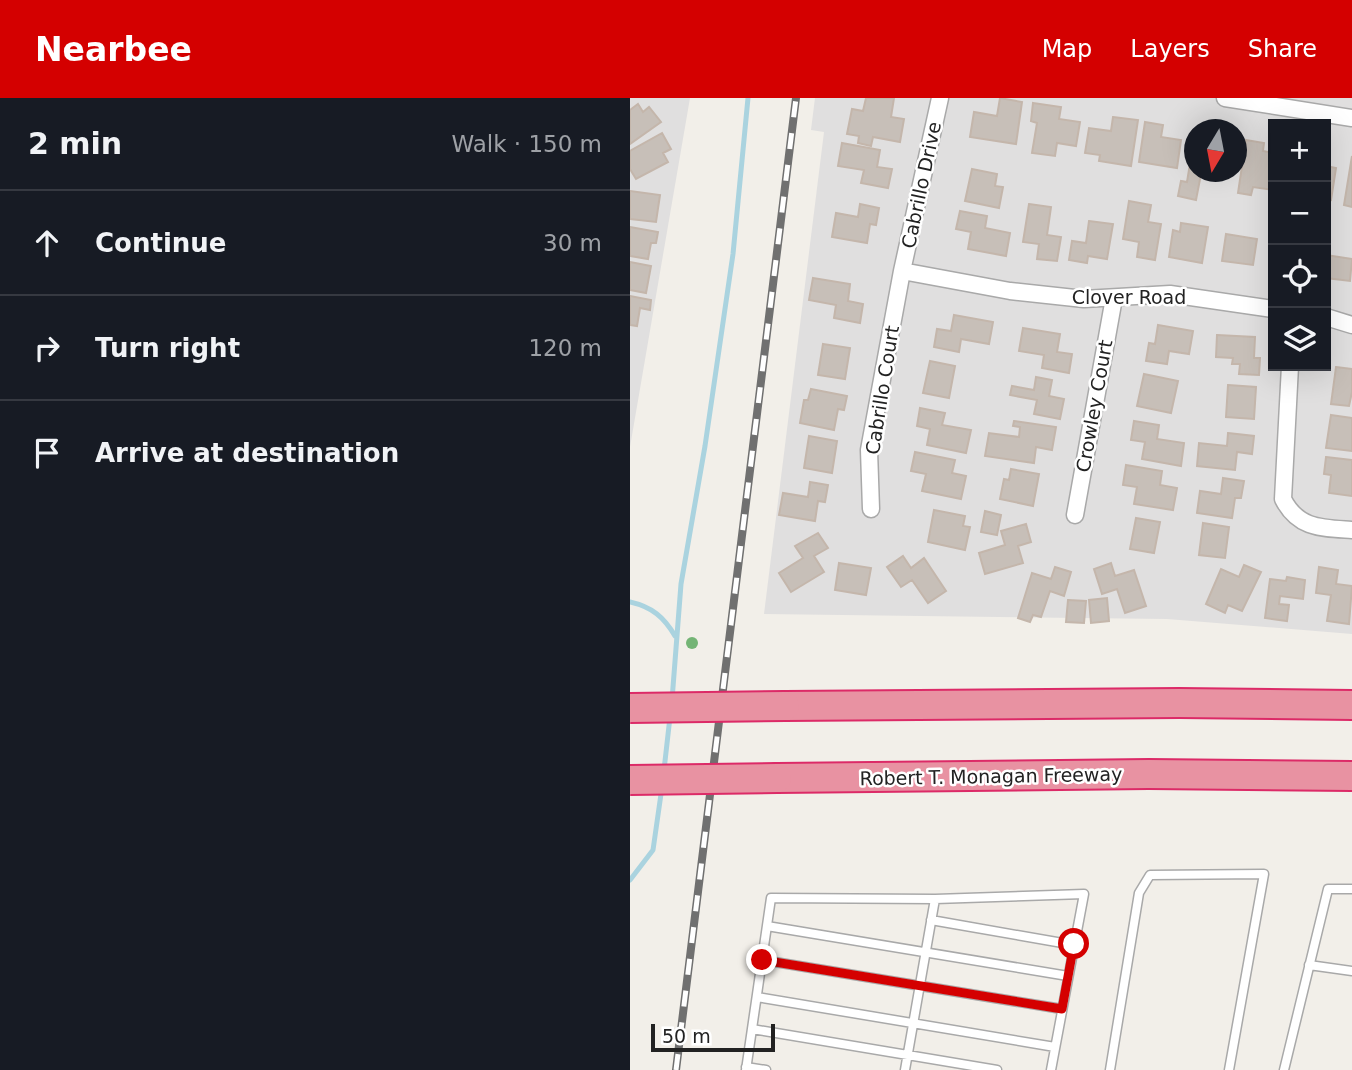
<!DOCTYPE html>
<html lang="en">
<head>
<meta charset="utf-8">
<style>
	body { margin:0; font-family:"DejaVu Sans",sans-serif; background:#20242c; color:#f1f3f6 }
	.controls { position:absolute; right:21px; top:21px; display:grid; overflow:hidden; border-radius:0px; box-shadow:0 7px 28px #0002 }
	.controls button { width:63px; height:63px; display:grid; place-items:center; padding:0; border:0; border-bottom:2px solid #363941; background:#171b24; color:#f1f3f6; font:35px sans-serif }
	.compass { position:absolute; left:554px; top:21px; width:63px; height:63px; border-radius:50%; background:#171b24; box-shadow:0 7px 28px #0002; rotate:190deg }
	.scale { position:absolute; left:21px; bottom:18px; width:124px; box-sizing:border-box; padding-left:7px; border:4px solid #222; border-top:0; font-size:19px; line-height:24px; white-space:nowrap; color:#222; -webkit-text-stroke:5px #fff; paint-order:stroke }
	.stop { position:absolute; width:21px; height:21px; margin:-16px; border:5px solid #d40000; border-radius:50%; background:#fff }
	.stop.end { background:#d40000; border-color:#fff; box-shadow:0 2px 7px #0008 }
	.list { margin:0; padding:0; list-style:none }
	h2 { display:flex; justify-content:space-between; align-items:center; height:91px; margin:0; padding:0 28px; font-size:30px }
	h2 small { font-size:23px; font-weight:400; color:#9ea1a6 }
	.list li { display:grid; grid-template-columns:46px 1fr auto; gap:21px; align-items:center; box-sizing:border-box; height:105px; padding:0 28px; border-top:2px solid #363941 }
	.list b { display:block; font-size:26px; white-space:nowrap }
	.list em { font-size:23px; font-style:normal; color:#9ea1a6 }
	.icon { flex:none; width:38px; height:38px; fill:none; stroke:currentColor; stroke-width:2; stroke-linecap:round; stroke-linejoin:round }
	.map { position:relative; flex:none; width:722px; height:972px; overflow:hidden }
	header { display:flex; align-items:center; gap:42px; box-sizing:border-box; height:98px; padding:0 35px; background:#d40000; color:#fff }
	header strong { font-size:33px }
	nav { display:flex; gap:38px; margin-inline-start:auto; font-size:24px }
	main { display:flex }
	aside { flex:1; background:#171b24 }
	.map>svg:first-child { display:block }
</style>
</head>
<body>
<header>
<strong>Nearbee</strong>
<nav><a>Map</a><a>Layers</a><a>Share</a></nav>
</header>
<main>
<aside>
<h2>2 min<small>Walk · 150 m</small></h2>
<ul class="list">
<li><svg class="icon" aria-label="ahead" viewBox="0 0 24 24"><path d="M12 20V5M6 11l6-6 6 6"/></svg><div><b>Continue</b></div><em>30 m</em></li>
<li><svg class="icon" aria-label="right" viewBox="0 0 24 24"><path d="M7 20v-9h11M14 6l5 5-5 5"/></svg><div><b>Turn right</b></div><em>120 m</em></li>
<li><svg class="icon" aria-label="arrive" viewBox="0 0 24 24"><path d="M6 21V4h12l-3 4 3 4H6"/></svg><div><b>Arrive at destination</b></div></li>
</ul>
</aside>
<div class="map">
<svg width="722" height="972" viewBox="0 0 722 972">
	<rect width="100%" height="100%" fill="#f2efe9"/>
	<path fill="#e0dfdf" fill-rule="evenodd" d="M0 0H60L0 349Z
		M185 0H722V536L537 521 134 516 194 34 181 32ZM643 26H696V268H643ZM564 32H606V74H564Z"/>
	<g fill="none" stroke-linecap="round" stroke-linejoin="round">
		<path stroke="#aad3df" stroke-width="5" d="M0 504C22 509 34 519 45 538
			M42 602 51 486 75 348 103 156 118 0
			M34 672 40 619
			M0 782 23 752 32 689"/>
	</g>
	<path fill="#c7bfb8" stroke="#c4b6ab" stroke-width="2" d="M236 0H264L261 19 274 21 270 44 243 39 241 48 228 45 229 38 217 36 222 11 233 13Z
		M370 0 392 4 386 46 340 39 344 14 367 18Z
		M403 5 431 9 429 21 450 24 446 48 427 45 425 58 402 55 407 25 401 23Z
		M8 6 13 14 19 9 31 24 0 46V12Z
		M483 19 508 22 501 68 469 63 470 57 455 55 459 30 481 33Z
		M515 24 533 27 531 39 551 42 547 70 509 64Z
		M32 35 41 51 33 55 38 64 6 81 0 71V53Z
		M564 41V74H599L598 80 571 76 566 102 548 98 551 83 557 84Z
		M616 42 634 45 633 53 643 55V92L623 89 621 97 608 95Z
		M212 45 250 52 247 69 262 71 258 90 231 85 234 72 208 68Z
		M722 58V109L714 107Z
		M696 68 706 70 701 102 696 101Z
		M342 71 367 76 365 88 373 89 369 110 335 103Z
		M0 93 30 97 26 124 0 121Z
		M499 103 521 107 518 124 531 126 525 162 507 159 509 144 493 141Z
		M230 106 249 110 246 127 240 126 237 145 202 139 206 115 228 119Z
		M399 106 421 109 417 137 431 139 427 163 407 161 409 146 393 144Z
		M330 113 357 118 355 130 380 135 376 158 338 151 341 134 326 131Z
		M459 123 483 126 477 161 458 158 457 165 439 162 442 143 456 145Z
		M551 125 578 129 572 165 539 159 543 132 550 134Z
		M0 129 28 134 26 145H21L18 161 0 158Z
		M596 136 627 141 623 167 592 163Z
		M696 157 722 161 720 183 696 180Z
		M0 164 21 168 16 195 0 192Z
		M183 180 220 186 218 203 233 206 230 225 204 220 206 207 179 202Z
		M0 198 21 202 20 212 10 210 7 228 0 227Z
		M324 217 363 224 359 246 331 241 329 254 304 249 307 231 321 233Z
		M528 227 563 233 559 256 539 253 537 266 516 263 519 245 525 246Z
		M393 230 430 236 427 254 442 256 439 275 412 270 414 257 389 253Z
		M587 237 625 239 624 260H630L629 277 609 276 610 266H602L603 260 586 259Z
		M193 246 220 250 215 281 188 277Z
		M300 263 325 268 319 300 293 295Z
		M706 269 722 271V294L719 308 701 306Z
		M514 276 548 283 541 315 507 308Z
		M406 279 422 282 419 298 434 301 430 321 404 316 407 302 380 297 382 288 404 292Z
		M598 287 626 289 624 321 596 319Z
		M181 291 217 298 214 312 208 311 204 332 170 325 174 302H178Z
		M290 310 315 315 312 327 341 332 336 355 297 347 300 331 287 328Z
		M701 317 722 320V353L696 350Z
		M384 323 426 329 422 352 406 349 404 365 355 358 359 335 389 339 390 329 383 328Z
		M504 323 529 327 527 341 554 345 551 368 512 361 515 344 501 342Z
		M598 335 624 338 622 356 607 354 605 372 567 368 569 345 597 348Z
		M179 338 207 343 202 375 174 370Z
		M285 354 325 362 322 375 336 378 331 401 292 393 296 376 281 373Z
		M696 359 722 362V398L699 395 701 377 694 376Z
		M496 367 532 373 530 387 547 390 543 412 504 406 507 389 493 387Z
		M381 371 409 376 403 408 370 401 374 381 379 382Z
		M593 380 614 383 611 400H605L602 420 567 415 570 393 591 396Z
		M180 384 198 387 195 404 188 403 185 423 149 417 153 395 178 399Z
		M304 412 335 418 333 428 340 429 335 452 298 444Z
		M355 413 371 417 367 437 351 434Z
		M506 420 530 424 524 455 500 451Z
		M573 425 599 429 595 460 569 457Z
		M396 426 401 444 388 448 393 465 355 476 349 455 375 447 371 433Z
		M188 435 198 450 184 458 194 474 161 494 149 475 173 460 165 448Z
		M273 458 281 470 294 460 316 493 298 505 282 482 271 489 257 469Z
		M209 465 241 470 236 497 205 492Z
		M481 465 485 478 504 472 516 508 495 515 487 491 472 496 464 471Z
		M614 467 631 474 612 513 598 507 595 515 576 506 591 471 609 479Z
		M425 469 441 474 434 498 420 493 411 519 403 517 400 524 388 520 402 475 421 481Z
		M689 469 708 472 706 486 722 488 719 526 697 523 701 497 686 495Z
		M657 479 675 482 673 501 650 498 649 506 659 507 657 523 635 520 640 481 656 483Z
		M477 500 479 523 461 525 459 502Z
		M438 502 456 503 454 525 436 524Z"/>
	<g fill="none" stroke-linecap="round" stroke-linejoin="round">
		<defs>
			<path id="service" d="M301 822 444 847
				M137 828 438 878
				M132 862 432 911
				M679 867 722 873
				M127 899 425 949
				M122 931 367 972
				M116 969 136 972
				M116 972 141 800 305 801
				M275 972 305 801 454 796 421 972
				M480 972 509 795 520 777 634 776 599 972
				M654 972 698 791H722"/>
			<path id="minor" d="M595 0 722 20
				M272 173 380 193 454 201 540 196 643 211
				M696 219 722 227
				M660 268 653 401C668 431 692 430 722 432
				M241 411 239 352 272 173 310 0
				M445 417 484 200"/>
			<path id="motorway" d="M155 608 549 605 722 607
				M147 680 519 676 722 678"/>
		</defs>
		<use href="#service" stroke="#a9a9a9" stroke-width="11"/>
		<use href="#minor" stroke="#a9a9a9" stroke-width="19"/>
		<use href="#motorway" stroke="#dc2a67" stroke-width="32"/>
		<use href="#service" stroke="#fff" stroke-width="8"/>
		<use href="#minor" stroke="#fff" stroke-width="16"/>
		<use href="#motorway" stroke="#e892a2" stroke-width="28"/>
		<defs>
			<path id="rail" d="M46 972 166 0"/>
		</defs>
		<use href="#rail" stroke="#707070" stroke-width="8"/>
		<use href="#rail" stroke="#fff" stroke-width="5" stroke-dasharray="16" stroke-linecap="butt"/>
		<defs>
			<path id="motorway-bridge" d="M0 610 155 608
				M0 682 147 680"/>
		</defs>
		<use href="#motorway-bridge" stroke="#dc2a67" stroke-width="32" stroke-linecap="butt"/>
		<use href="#motorway-bridge" stroke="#e892a2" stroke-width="28"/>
	</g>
	<circle fill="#74b475" cx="62" cy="545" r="6"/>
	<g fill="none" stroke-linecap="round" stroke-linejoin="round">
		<path stroke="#d40000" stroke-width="9" d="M132 862 432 911 444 846"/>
	</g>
	<g text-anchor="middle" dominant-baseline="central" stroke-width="5" stroke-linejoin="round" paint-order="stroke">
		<g font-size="19" fill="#222" stroke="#fff">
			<text transform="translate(291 87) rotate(-78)">Cabrillo Drive</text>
			<text x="499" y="199">Clover Road</text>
			<text transform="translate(252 292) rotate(-81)">Cabrillo Court</text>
			<text transform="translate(464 308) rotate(-80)">Crowley Court</text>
			<text transform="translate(361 678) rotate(-1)">Robert T. Monagan Freeway</text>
		</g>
	</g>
</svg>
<div class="controls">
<button>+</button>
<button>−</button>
<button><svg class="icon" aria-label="locate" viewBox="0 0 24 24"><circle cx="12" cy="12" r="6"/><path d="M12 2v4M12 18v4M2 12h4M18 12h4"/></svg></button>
<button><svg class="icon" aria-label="layers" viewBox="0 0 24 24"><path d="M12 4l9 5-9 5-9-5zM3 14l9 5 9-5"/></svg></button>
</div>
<svg class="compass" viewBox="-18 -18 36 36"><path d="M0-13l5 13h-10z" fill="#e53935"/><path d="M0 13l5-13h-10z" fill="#9ea1a6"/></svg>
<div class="scale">50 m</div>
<div class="stop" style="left:444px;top:846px"></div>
<div class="stop end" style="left:132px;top:862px"></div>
</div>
</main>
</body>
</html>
